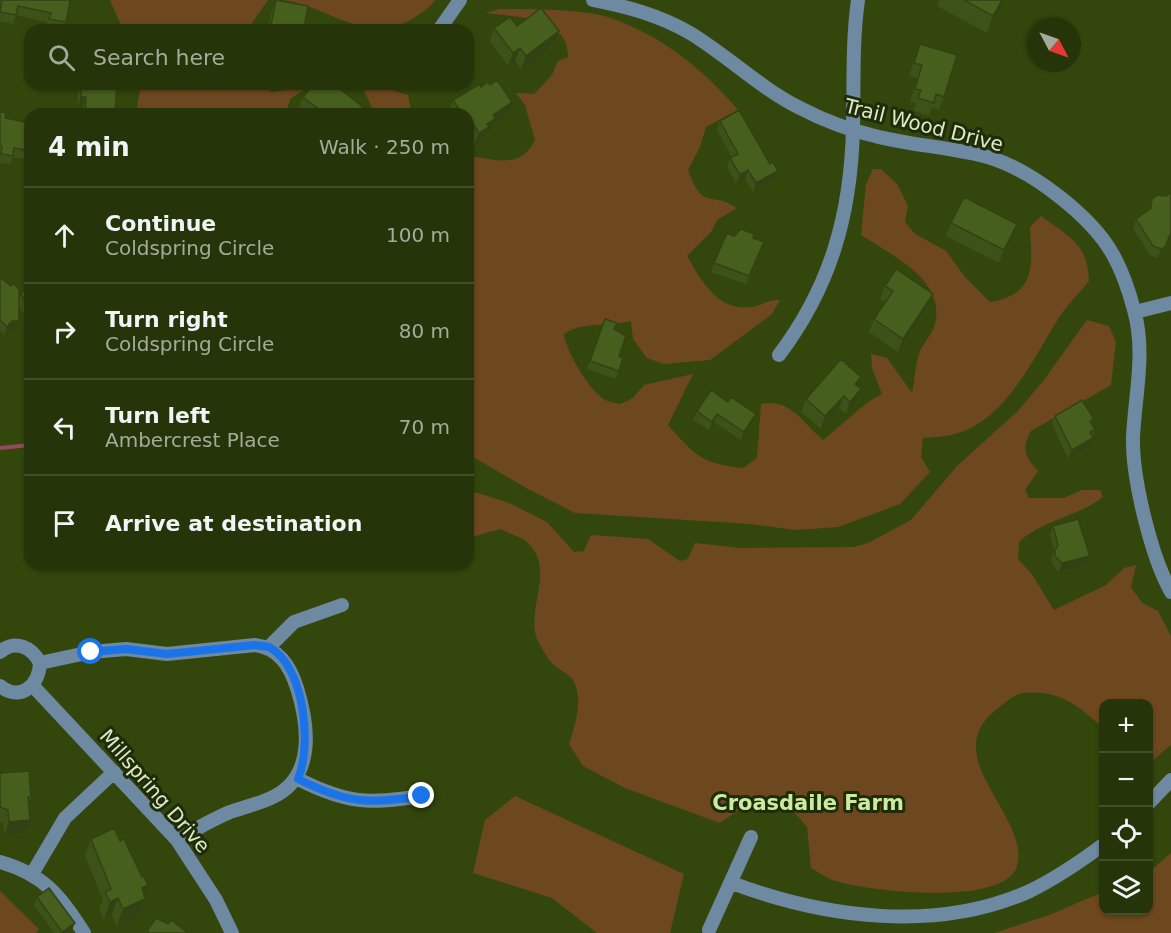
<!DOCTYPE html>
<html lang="en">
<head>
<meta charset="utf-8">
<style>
	body { margin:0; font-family:"DejaVu Sans",sans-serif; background:#2e3d12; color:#f1f3f6 }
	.controls { position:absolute; right:18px; bottom:18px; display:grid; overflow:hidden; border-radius:12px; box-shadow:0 2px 4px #0004 }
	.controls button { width:54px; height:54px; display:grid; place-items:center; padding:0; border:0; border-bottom:2px solid #42502a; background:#263509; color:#f1f3f6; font:30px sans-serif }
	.compass { position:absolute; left:1027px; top:18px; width:54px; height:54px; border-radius:50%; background:#263509; box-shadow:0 2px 4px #0004; rotate:131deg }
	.stop { position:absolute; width:18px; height:18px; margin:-14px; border:4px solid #1a73e8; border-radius:50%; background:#fff }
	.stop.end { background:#1a73e8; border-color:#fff; box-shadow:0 2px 6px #0008 }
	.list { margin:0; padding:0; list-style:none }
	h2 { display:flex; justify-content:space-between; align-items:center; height:78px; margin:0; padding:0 24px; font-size:26px }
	h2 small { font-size:20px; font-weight:400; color:#a4ab9c }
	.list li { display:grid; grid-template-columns:39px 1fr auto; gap:18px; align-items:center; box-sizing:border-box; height:96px; padding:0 24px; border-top:2px solid #42502a }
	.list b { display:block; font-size:22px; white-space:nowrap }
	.list p { margin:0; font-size:20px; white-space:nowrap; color:#a4ab9c }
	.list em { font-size:20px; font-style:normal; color:#a4ab9c }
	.icon { flex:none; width:33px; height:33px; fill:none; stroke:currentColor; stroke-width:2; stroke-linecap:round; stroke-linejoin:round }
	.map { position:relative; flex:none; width:1171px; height:933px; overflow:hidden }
	.search { position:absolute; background:#263509; box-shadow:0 2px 4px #0004; left:24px; top:24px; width:450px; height:66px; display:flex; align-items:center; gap:15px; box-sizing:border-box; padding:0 21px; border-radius:18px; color:#a4ab9c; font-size:22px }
	.panel { position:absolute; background:#263509; box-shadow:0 2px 4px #0004; left:24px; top:108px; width:450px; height:462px; border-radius:18px }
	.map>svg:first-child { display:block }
</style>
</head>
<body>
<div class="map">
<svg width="1171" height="933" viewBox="0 0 1171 933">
	<rect width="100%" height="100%" fill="#33470c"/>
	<path fill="#6d481e" d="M110 0H268L247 30H123Z
		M283 0H435C420 19 388 34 364 27 335 20 315 5 283 0Z
		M499 9C527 9 582 9 608 17 659 34 704 69 738 110L706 127 700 147 688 170C703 212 710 190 737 208L717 220 712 231 687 256C701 280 717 310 748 307 760 307 768 299 780 300L772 314 710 360 664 364 647 358 633 339 631 321C610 327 582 321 564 334 565 350 591 393 605 400 609 402 615 403 620 404L633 398 644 385 693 374 668 425C695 455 701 464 743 468L757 458 761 404C790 398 803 423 823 440 844 424 860 405 882 394L872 368 871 354 887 358 912 393C915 380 915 364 920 351 924 343 931 335 934 327 949 281 891 255 861 235L866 184 873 169H881L897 184 908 206 905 222 915 234 946 251 965 277 990 302C1037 294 1032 266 1030 227L1041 216C1069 237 1087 242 1089 281 1078 295 1064 308 1055 324 1031 363 1004 421 955 434 945 437 933 437 923 438L921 457 930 472 900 504 838 527 795 530 750 524 575 513 528 489 468 454V156C497 159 520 170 535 140L525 105 516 93 534 94 552 75 558 61 568 57C569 16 515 17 486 13Z
		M141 84H259L272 92 286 90 299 84H336L307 88 290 99 286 114H136Z
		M365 84H386L395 91 408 95 412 114H375L364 91Z
		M1087 320 1109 326 1116 342 1111 385 1031 431C1021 448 1025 457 1038 471L1025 490 1029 498H1064L1082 490H1100L1103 497C1077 517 1042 520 1019 542L1018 559 1031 573 1054 610 1106 585 1124 568 1136 565 1131 587 1142 603 1158 611 1171 636V745L1152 761 1149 759 1148 704H1104L1103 728C1077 705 1060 690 1024 693 1014 694 1005 703 997 709 935 756 1031 816 1017 866 1005 907 871 891 839 882 829 880 820 873 811 868L807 827 795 813 780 804 742 808 720 823 625 788 583 766 569 744C575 725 584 699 573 680 570 675 560 670 555 666 548 660 541 647 537 639 526 609 555 570 529 544 523 537 508 533 500 529L468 538V490L509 503 547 522 574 552 584 551 591 535 648 539 680 561 688 559 695 543 741 548 854 547 868 543 911 520 958 465 1017 412 1043 381Z
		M515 796 684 874 670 933H597L552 898 473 873 485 820Z
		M1171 853V933H994L1049 915 1103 892 1104 910H1148L1149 872Z
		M0 891 39 929 36 933H0Z"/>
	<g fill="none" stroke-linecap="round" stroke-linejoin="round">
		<path stroke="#924b5b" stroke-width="4" d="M0 448 30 445"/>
		<path stroke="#6e89a2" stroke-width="14" d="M593 0C628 7 659 15 690 33 728 56 760 88 800 108 823 120 849 130 875 136 913 146 953 147 991 158 1032 171 1090 215 1112 253 1122 270 1129 291 1134 310 1146 352 1135 395 1133 437 1132 478 1151 556 1171 592
			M439 30 460 0
			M1135 312 1171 303
			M779 355C831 286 851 214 853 128 854 85 852 43 858 0
			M269 647 294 622 342 605
			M0 652C15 639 32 647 40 663 39 686 20 702 0 686
			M40 663 91 652 126 649 167 654 255 645C279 648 290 666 297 688 309 726 315 777 273 797 259 804 244 807 230 812 211 820 194 830 177 840
			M33 686 177 840 216 900 232 933
			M298 779C348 804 367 804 422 796
			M1148 804 1171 780
			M0 862C43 874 61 896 84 933
			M32 874 65 818 114 772
			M732 883C825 918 937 933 1030 891 1056 878 1080 862 1104 844
			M709 930 751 837"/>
	</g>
	<path fill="#3d5219" d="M0 0H69L66 22 63 30 46 27 47 22 16 15 13 24 0 21Z
		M276 0 304 28 312 30H268L271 13Z
		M939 0H1005L987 33 937 6Z
		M517 26 554 44 521 69 515 61 508 66 490 41 494 28Z
		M920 44 944 97 939 110 932 107 929 116 914 111 916 103 910 102 917 78 909 76Z
		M78 84H117L115 114H83V105H78Z
		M303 97 362 114H304L298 109Z
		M453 100 507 115 493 124 491 132 486 135 484 139 474 146 468 137V114H450L449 113Z
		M0 112 5 118 30 123V160L13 157 10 164 0 163Z
		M720 121 775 179 753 192 745 179 736 184 727 167 730 158 732 157 717 130Z
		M1171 193V235H1170L1162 255 1158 258 1150 255 1133 228 1136 219 1148 210 1152 199 1166 196Z
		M951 223 1013 237 999 263 946 236Z
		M734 236 753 238 764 242 746 284 711 272 714 263Z
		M0 277 19 298 21 294 30 288V318L28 320 19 306V321L16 330H9L4 335 0 331Z
		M885 286 928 307 898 352 869 332 874 319 885 302 880 299Z
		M605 319 614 329 619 356 623 358 616 379 587 369Z
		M861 377 858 386 861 389 857 402 846 414 839 408 821 429 801 412 806 399Z
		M728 402 756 414 753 422 741 440 714 422 709 430 693 420 697 411Z
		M1055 416 1094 419 1092 424 1095 430 1090 446 1068 459 1052 424Z
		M1053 526 1087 565 1059 572 1052 564 1051 559 1054 551 1050 534Z
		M0 773 31 797 29 803 30 820 25 833 4 835 3 823 0 822Z
		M91 839 120 841 142 877 148 885 144 896 145 899 139 916 117 926 112 915 104 919 99 909 103 900 85 856Z
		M37 897 71 932 70 933H54L34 905Z"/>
	<path fill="#324214" d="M1002 0H1005L987 33 993 16Z
		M559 31 554 44 521 69 526 56Z
		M520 48 515 61 508 66 513 53Z
		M81 97H86L83 105H78Z
		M512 102 507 115 493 124 491 132 486 135 484 139 474 146 479 133 493 115Z
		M473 124 469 137H468V132L470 126Z
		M748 170 745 179 736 184 740 175Z
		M778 171 775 179 753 192 756 183Z
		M1017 224 1013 237 999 263 1004 250Z
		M1170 235 1162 255 1158 258 1161 249Z
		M933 294 928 307 898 352 903 339Z
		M12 321H19L16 330H9L4 335 7 327Z
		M861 377 857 389 855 384Z
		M861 389 857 402 846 414 850 402Z
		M844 396 839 408 821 429 825 416Z
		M717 414 714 422 709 430 712 422Z
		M756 414 753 422 741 440 744 432Z
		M1093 438 1090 446 1068 459 1072 450Z
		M1090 556 1087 565 1059 572 1062 563Z
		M30 820 25 833 4 835 9 822Z
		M148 885 143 900 145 899 139 916 117 926 123 909 142 888Z
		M118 898 112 915 104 919 110 902Z
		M75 923 71 932 70 933H62Z"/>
	<path fill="#475f1d" stroke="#324214" stroke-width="1.5" d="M2 0H69L70 1 66 22 49 19 51 13 18 6 16 15 0 12Z
		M276 0 308 6 304 28 312 30H270Z
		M964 0H1002L993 16Z
		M541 8 559 31 526 56 520 48 513 53 494 28 510 17 517 26Z
		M920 44 957 55 944 97 936 94 934 103 918 98 921 90 915 89 922 65 914 63Z
		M497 80 512 102 493 115 495 119 487 124 489 127 479 133 473 124 470 126 468 123V114H462L453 100 480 84 481 87 488 82 490 85Z
		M81 84H117L115 114H85L86 97H81Z
		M313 84H334L364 108 359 114H325L303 97Z
		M739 110 770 164 773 162 778 171 756 183 748 170 740 175 730 158 738 154 720 121Z
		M0 112 6 113 5 118 30 123V151L14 148 13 156 1 154 2 147 0 145Z
		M1171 193V232L1165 247 1161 249 1153 246 1136 219 1151 208 1152 199 1157 195 1166 196Z
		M964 197 1017 224 1004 250 951 223Z
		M741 229 754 234 753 238 764 242 749 276 714 263 727 233 734 236Z
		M0 262 3 265 0 268Z
		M896 269 933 294 903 339 874 319 893 291 885 286Z
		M0 277 11 286 13 283 19 289V321H12L7 327 0 320Z
		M28 286 30 288V310L21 294Z
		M605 319 617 323 614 329 626 336 619 356 623 358 619 371 590 361Z
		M841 359 861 377 855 384 861 389 850 402 844 396 825 416 806 399Z
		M711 390 728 402 731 397 756 414 744 432 717 414 712 422 697 411Z
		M1082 400 1094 419 1090 421 1095 430 1090 432 1093 438 1072 450 1055 416Z
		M1078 519 1090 556 1062 563 1055 556V550L1058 545 1053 526Z
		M29 771 31 797H28L30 820 9 822 8 810 0 807V773Z
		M114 828 120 841 124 839 142 877H144L148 885 142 888 145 899 123 909 118 898 110 902 105 892 111 889 91 839Z
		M49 888 75 923 62 932 37 897Z
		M156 918 168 924 171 920 188 933H150L147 931Z"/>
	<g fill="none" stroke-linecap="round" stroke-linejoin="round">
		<path stroke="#1a73e8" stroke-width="8" d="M91 652 126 649 167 654 255 645C259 646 266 646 269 647 305 666 312 746 298 779 348 804 367 804 422 796"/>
	</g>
	<g text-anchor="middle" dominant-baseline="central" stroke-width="6" stroke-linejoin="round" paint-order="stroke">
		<g font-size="20" fill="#dbecc5" stroke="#1f2b0b">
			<text transform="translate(924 125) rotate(14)">Trail Wood Drive</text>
			<text transform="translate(155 791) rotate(49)">Millspring Drive</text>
		</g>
		<g font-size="21" font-weight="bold" fill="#cbec9e" stroke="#1f2b0b">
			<text x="808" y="803">Croasdaile Farm</text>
		</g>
	</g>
</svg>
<div class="controls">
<button>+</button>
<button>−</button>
<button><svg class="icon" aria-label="locate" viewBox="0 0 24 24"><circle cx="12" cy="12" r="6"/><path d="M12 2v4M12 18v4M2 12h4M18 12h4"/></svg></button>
<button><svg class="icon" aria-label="layers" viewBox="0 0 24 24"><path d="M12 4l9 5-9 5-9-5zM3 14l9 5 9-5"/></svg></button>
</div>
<svg class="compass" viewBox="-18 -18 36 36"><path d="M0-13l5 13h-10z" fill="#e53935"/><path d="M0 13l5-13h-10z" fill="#a4ab9c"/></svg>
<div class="stop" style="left:91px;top:652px"></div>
<div class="stop end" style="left:422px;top:796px"></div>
<div class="search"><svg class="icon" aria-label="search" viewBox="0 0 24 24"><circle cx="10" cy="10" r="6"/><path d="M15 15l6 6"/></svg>Search here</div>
<section class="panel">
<h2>4 min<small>Walk · 250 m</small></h2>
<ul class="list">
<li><svg class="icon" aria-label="ahead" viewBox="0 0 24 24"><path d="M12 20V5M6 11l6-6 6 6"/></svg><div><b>Continue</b><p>Coldspring Circle</p></div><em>100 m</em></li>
<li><svg class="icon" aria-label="right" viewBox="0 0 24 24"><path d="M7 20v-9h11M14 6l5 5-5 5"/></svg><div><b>Turn right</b><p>Coldspring Circle</p></div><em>80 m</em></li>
<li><svg class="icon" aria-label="left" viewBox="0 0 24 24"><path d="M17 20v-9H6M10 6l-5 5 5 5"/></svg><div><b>Turn left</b><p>Ambercrest Place</p></div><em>70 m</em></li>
<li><svg class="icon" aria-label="arrive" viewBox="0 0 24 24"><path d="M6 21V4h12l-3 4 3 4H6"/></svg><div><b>Arrive at destination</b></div></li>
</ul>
</section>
</div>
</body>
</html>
